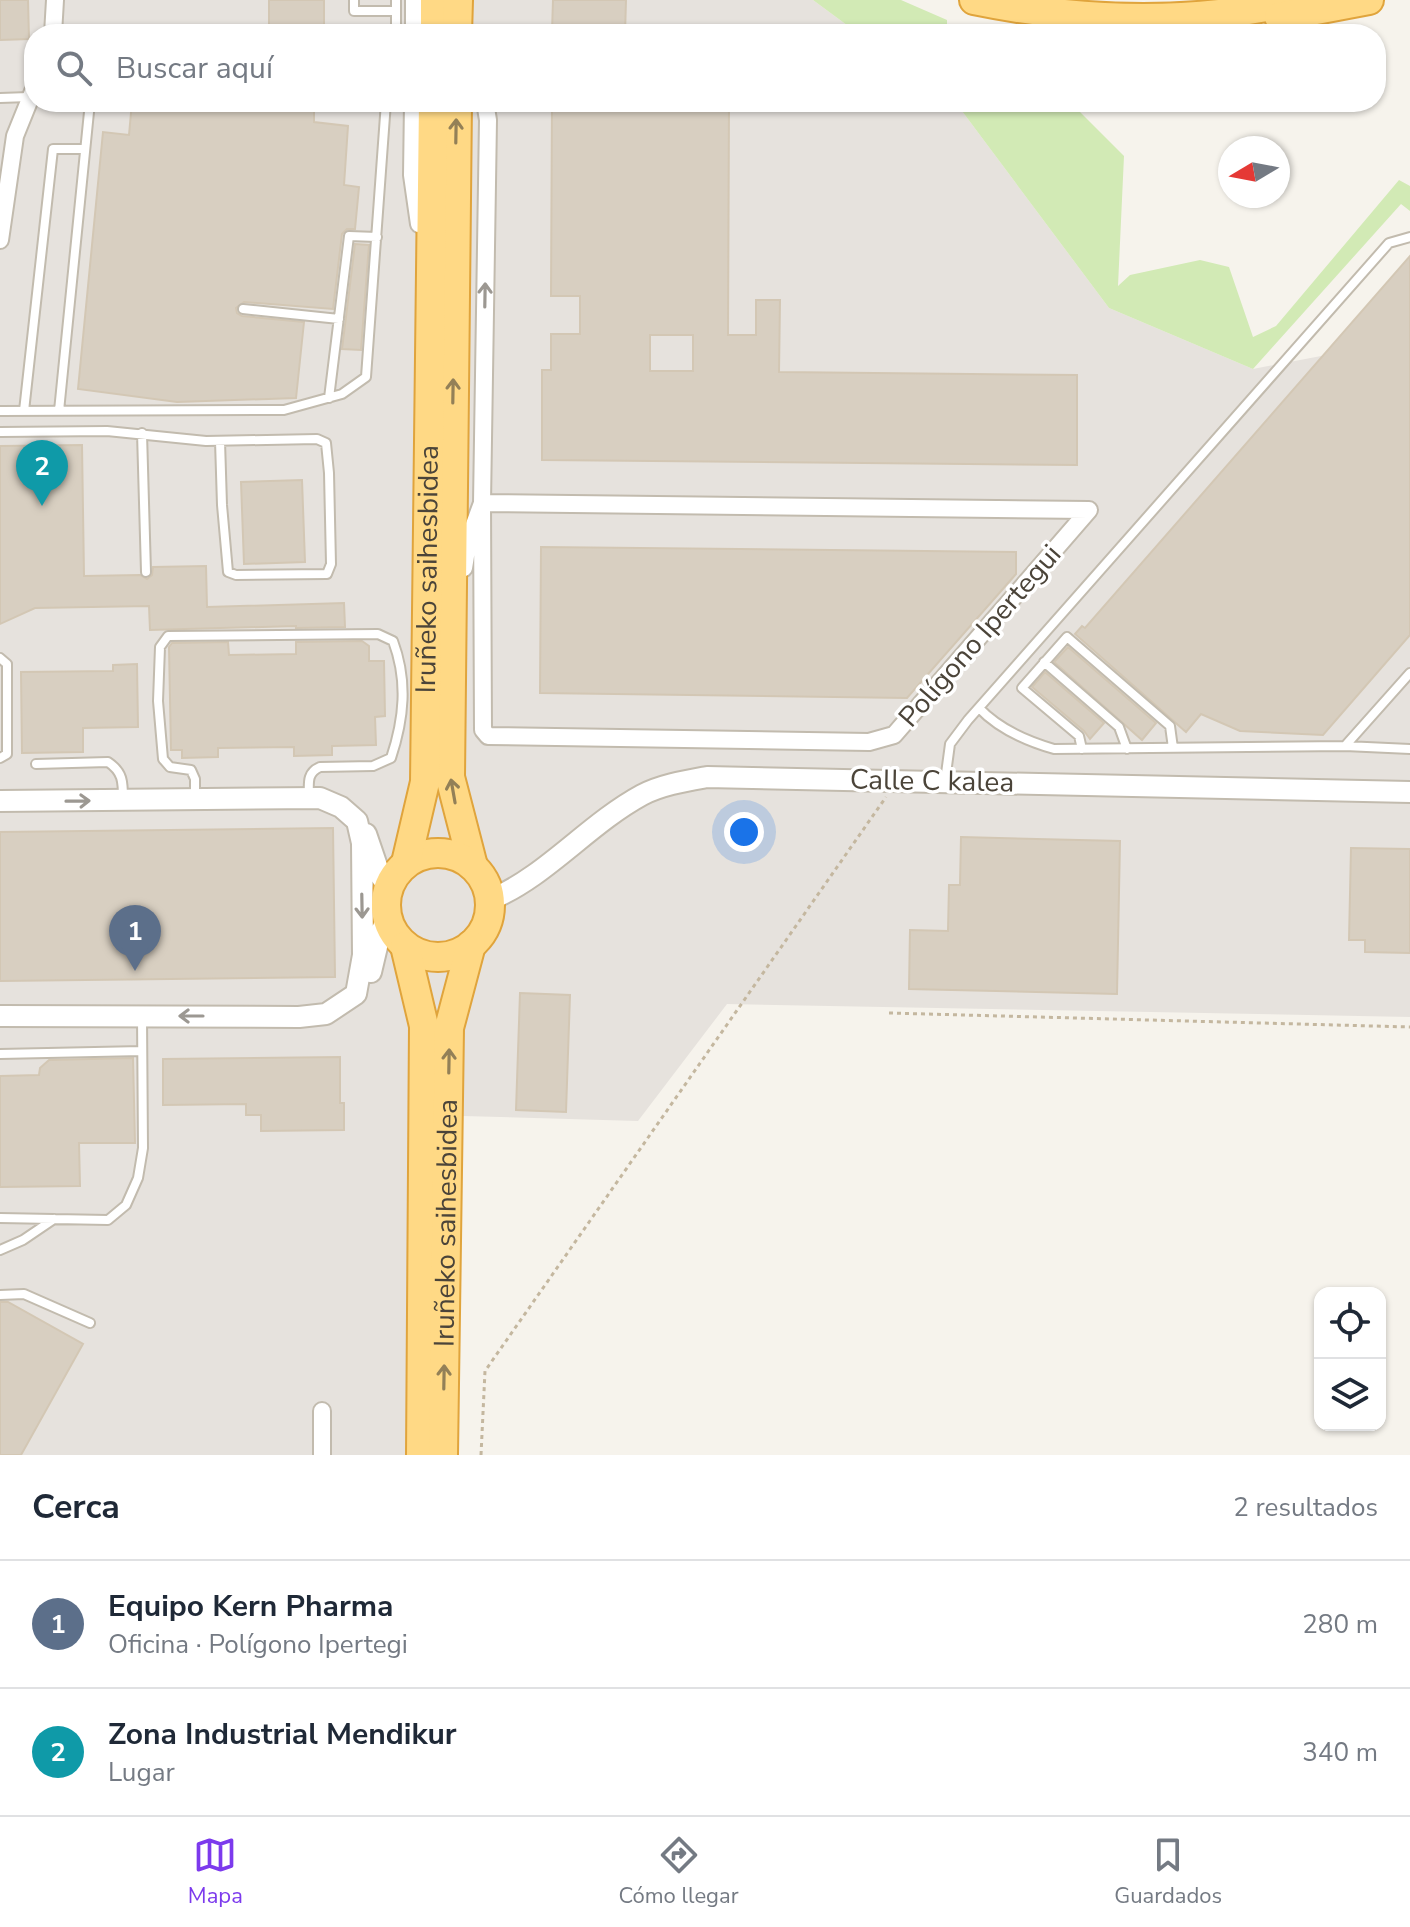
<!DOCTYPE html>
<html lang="es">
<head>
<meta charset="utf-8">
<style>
	body { margin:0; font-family:"Nunito Sans",sans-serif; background:#f2f2f3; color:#1f2937 }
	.controls { position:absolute; right:24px; bottom:24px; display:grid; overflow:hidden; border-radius:16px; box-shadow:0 2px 6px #0004 }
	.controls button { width:72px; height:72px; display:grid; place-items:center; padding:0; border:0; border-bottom:2px solid #e0e1e3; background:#fff; color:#1f2937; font:40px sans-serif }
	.compass { position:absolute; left:1218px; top:136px; width:72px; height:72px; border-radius:50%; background:#fff; box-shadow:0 2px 6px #0004; rotate:260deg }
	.you { position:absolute; left:744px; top:832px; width:28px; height:28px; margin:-20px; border:6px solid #fff; border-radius:50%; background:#1a73e8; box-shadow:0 0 0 12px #1a73e833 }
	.badge { display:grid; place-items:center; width:52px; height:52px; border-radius:50%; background:#7c3aed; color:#fff; font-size:26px; font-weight:700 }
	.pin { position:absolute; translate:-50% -66px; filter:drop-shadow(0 2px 4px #0008) }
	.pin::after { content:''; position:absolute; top:42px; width:28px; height:24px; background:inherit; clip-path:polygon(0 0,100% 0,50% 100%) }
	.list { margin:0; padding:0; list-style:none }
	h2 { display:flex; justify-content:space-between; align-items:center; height:104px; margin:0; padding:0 32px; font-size:34px }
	h2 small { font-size:26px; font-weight:400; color:#747a83 }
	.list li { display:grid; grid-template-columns:52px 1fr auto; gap:24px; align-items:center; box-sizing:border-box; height:128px; padding:0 32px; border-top:2px solid #e0e1e3 }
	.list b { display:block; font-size:30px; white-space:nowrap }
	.list p { margin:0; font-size:26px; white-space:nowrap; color:#747a83 }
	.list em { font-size:26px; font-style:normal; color:#747a83 }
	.icon { flex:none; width:44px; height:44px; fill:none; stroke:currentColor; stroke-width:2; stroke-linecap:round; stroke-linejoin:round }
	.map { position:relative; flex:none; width:1410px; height:1455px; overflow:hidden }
	.search { position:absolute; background:#fff; box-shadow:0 2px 6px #0004; left:24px; right:24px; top:24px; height:88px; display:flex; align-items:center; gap:20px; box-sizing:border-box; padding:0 28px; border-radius:32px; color:#747a83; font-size:30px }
	.sheet { height:360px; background:#fff }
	nav { display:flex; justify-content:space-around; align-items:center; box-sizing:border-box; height:112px; border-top:2px solid #e0e1e3; background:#fff; font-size:22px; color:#747a83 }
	nav a { display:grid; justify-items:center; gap:4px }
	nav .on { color:#7c3aed }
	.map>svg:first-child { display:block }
</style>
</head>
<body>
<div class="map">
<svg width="1410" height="1455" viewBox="0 0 1410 1455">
	<rect width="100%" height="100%" fill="#f6f3ec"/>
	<path fill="#e6e2dd" d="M0 0H813L859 34H34V102H952L959 107 1109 308 1253 369 1410 339V1017L727 1004 638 1121 463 1116 457 1455H0Z"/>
	<path fill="#d2eab5" d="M813 0H901L947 20V34H859Z
		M952 102H1070L1124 156 1118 286 1130 275 1200 260 1229 267 1253 337 1276 326 1399 180 1410 186V211L1401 204 1253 369 1109 308 959 107Z"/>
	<path fill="#d8cfc1" stroke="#d3c7b4" stroke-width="2" fill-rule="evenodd" d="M0 0H28L29 39 0 40Z
		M269 0H324V27H319V34H269Z
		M553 0H626L625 34 552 32Z
		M132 102H295L294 105 314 108V122L348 126 344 185 359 187 355 229H347L342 234 333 309 244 302 236 308 237 313 242 316 304 322 296 398 177 402 78 389 103 132 129 135Z
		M552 102H729L728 335H756V300H780L779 372 1077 375V465L542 460V370H551V334H580V296H551ZM650 335H693V371H650Z
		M355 244 369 245 361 350 342 349Z
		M1410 256V635L1323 735 1240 731 1201 714 1186 732 1075 634 1082 626 1085 628Z
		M82 445 84 576 140 575 147 579 152 575 153 567 206 566 207 607 344 603 345 627 296 628V626L150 630 149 606 35 608 0 624V446Z
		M302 480 305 562 244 564 241 482Z
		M541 547 1016 552V574L907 698 540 693Z
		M362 641 369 646V661H384L385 716 375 717 376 745 332 746V755L294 756V747L218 748V757L182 758V750H171L169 647 172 643 228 642 229 655 296 654V642Z
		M1068 647 1156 723 1142 740 1054 662Z
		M137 664 138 727 83 728V752L22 753 21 672 113 671V665Z
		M1045 672 1104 723 1090 739 1084 731 1032 687Z
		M333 828 335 977 0 981V832Z
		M961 837 1120 841 1117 994 909 989 910 930 948 931 949 885H960Z
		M1351 848 1410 849V953L1365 952V940H1349Z
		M520 993 570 995 566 1112 516 1110Z
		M340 1057V1103H344V1130L261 1131V1115H246V1104L163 1105V1059Z
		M133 1058 135 1143H79L80 1186 0 1187V1076L39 1075 40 1068 49 1060Z
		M0 1302H8L83 1344 21 1455H0Z"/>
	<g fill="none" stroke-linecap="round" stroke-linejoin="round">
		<defs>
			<path id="service" d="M354 0V11H396
				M396 34V0
				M0 98 29 97
				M243 309 339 319
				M329 398 349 236 377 237
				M0 411 284 410 342 394 366 377 386 102
				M24 411 53 149H85
				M59 411 90 102
				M0 432 107 431 206 441 317 439 326 443 329 473 331 564 327 574 236 575 228 572 222 505 220 441
				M142 433 146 572
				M0 658 7 664V754L0 758
				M1044 662 1119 727 1127 749
				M979 708C999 729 1026 741 1054 749L1345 746 1410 673
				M1345 746 1410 749
				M1082 749 1079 736 1022 688 1067 637 1170 726 1173 748
				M36 764 108 762C123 772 123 782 123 799
				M945 781 950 744 968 720 1389 243 1410 237
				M195 799V779L191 770 170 767 163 759 158 701 160 647 168 636 378 634 393 641C408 681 404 719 391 758L373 766 320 767C306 773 309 784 309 798
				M0 1054 142 1051
				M0 1218 108 1220 126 1205 138 1178 143 1148 142 1017
				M0 1250 23 1240 54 1219
				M0 1295 24 1294 90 1323"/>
			<path id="minor" d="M53 34 55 0
				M414 34V0
				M413 102 412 175 419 224
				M0 240 15 136 34 89
				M482 503 1089 510 894 735 869 742 488 736 483 730Z
				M464 568 469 538 482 503 488 120 485 102
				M322 1455V1411"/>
			<path id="tertiary" d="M0 801 320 798 341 807 357 821 362 843 363 955 356 994 326 1014 299 1017 0 1016
				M366 834 380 875 388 887
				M490 900C547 876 587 825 642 795 661 785 685 781 707 777L1410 792
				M371 972 380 934 387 919"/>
			<g id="trunk">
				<path d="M974 0C1081 22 1192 26 1299 0"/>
				<path d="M1279 17 1369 0"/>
				<path d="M435 34V0"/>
				<path d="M457 34 458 0"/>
				<path d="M457 102 450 777 473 866"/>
				<circle cx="438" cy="905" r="52"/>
				<path id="s1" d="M406 863 425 782 433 102"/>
				<path d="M405 946 424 1026 421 1455"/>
				<path id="s2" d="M443 1455 449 1028 471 945"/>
			</g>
		</defs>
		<use href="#service" stroke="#c2bbae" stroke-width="12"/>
		<use href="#minor" stroke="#c2bbae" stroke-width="20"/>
		<use href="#tertiary" stroke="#c2bbae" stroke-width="24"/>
		<use href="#trunk" stroke="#e0a43c" stroke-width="32"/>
		<path stroke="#c4b79f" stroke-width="3" stroke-dasharray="4 4" stroke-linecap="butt" d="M889 1013 1410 1027
			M481 1455 485 1371 886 797"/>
		<use href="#service" stroke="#fff" stroke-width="8"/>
		<use href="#minor" stroke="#fff" stroke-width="16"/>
		<use href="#tertiary" stroke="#fff" stroke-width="20"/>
		<use href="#trunk" stroke="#ffd985" stroke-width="28"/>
	</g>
	<defs><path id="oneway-shaft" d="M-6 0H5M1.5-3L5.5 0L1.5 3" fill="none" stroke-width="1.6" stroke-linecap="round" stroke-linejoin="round" transform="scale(2)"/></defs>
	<g stroke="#938057">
		<use href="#oneway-shaft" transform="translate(456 131) rotate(-89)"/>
		<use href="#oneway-shaft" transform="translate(453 391) rotate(-89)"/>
		<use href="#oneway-shaft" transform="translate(453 791) rotate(-100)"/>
		<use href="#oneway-shaft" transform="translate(449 1061) rotate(-89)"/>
		<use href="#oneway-shaft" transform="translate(444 1377) rotate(-89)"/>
	</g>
	<g stroke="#9c9892">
		<use href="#oneway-shaft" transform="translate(485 295) rotate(-89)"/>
		<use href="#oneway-shaft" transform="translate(78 801) rotate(-1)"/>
		<use href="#oneway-shaft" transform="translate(362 906) rotate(89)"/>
		<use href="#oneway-shaft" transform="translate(191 1016) rotate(-180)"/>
	</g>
	<g text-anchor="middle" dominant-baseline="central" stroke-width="7" stroke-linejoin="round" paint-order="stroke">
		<g font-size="28" fill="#4b4439" stroke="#fff">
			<text stroke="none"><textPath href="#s1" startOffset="296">Iruñeko saihesbidea</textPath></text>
			<text transform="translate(980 636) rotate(-49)">Polígono Ipertegui</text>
			<text transform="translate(932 781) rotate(1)">Calle C kalea</text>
			<text stroke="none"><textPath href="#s2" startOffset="232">Iruñeko saihesbidea</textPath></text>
		</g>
	</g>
</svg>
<div class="controls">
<button><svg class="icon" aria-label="locate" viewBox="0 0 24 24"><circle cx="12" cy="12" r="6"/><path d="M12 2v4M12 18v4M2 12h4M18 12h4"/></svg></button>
<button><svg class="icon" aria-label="layers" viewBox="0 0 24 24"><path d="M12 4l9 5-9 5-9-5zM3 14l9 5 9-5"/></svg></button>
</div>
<svg class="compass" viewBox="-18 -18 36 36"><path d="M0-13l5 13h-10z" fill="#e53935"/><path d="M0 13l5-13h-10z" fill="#747a83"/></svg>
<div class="you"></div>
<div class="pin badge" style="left:135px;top:971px;background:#5c6f8a">1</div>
<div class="pin badge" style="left:42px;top:506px;background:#0f9aa8">2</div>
<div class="search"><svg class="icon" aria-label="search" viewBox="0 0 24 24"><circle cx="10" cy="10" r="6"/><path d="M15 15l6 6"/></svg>Buscar aquí</div>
</div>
<section class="sheet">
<h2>Cerca<small>2 resultados</small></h2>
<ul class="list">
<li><span class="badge" style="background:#5c6f8a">1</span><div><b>Equipo Kern Pharma</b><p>Oficina · Polígono Ipertegi</p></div><em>280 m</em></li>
<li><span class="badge" style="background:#0f9aa8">2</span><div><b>Zona Industrial Mendikur</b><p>Lugar</p></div><em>340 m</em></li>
</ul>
</section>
<nav>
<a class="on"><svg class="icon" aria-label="map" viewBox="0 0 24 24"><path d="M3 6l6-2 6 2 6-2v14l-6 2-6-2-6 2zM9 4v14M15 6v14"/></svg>Mapa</a>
<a><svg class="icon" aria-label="directions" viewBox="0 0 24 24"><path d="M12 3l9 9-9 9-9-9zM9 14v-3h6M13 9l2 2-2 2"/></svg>Cómo llegar</a>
<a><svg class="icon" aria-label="saved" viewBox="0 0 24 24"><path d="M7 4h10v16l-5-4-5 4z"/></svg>Guardados</a>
</nav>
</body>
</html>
